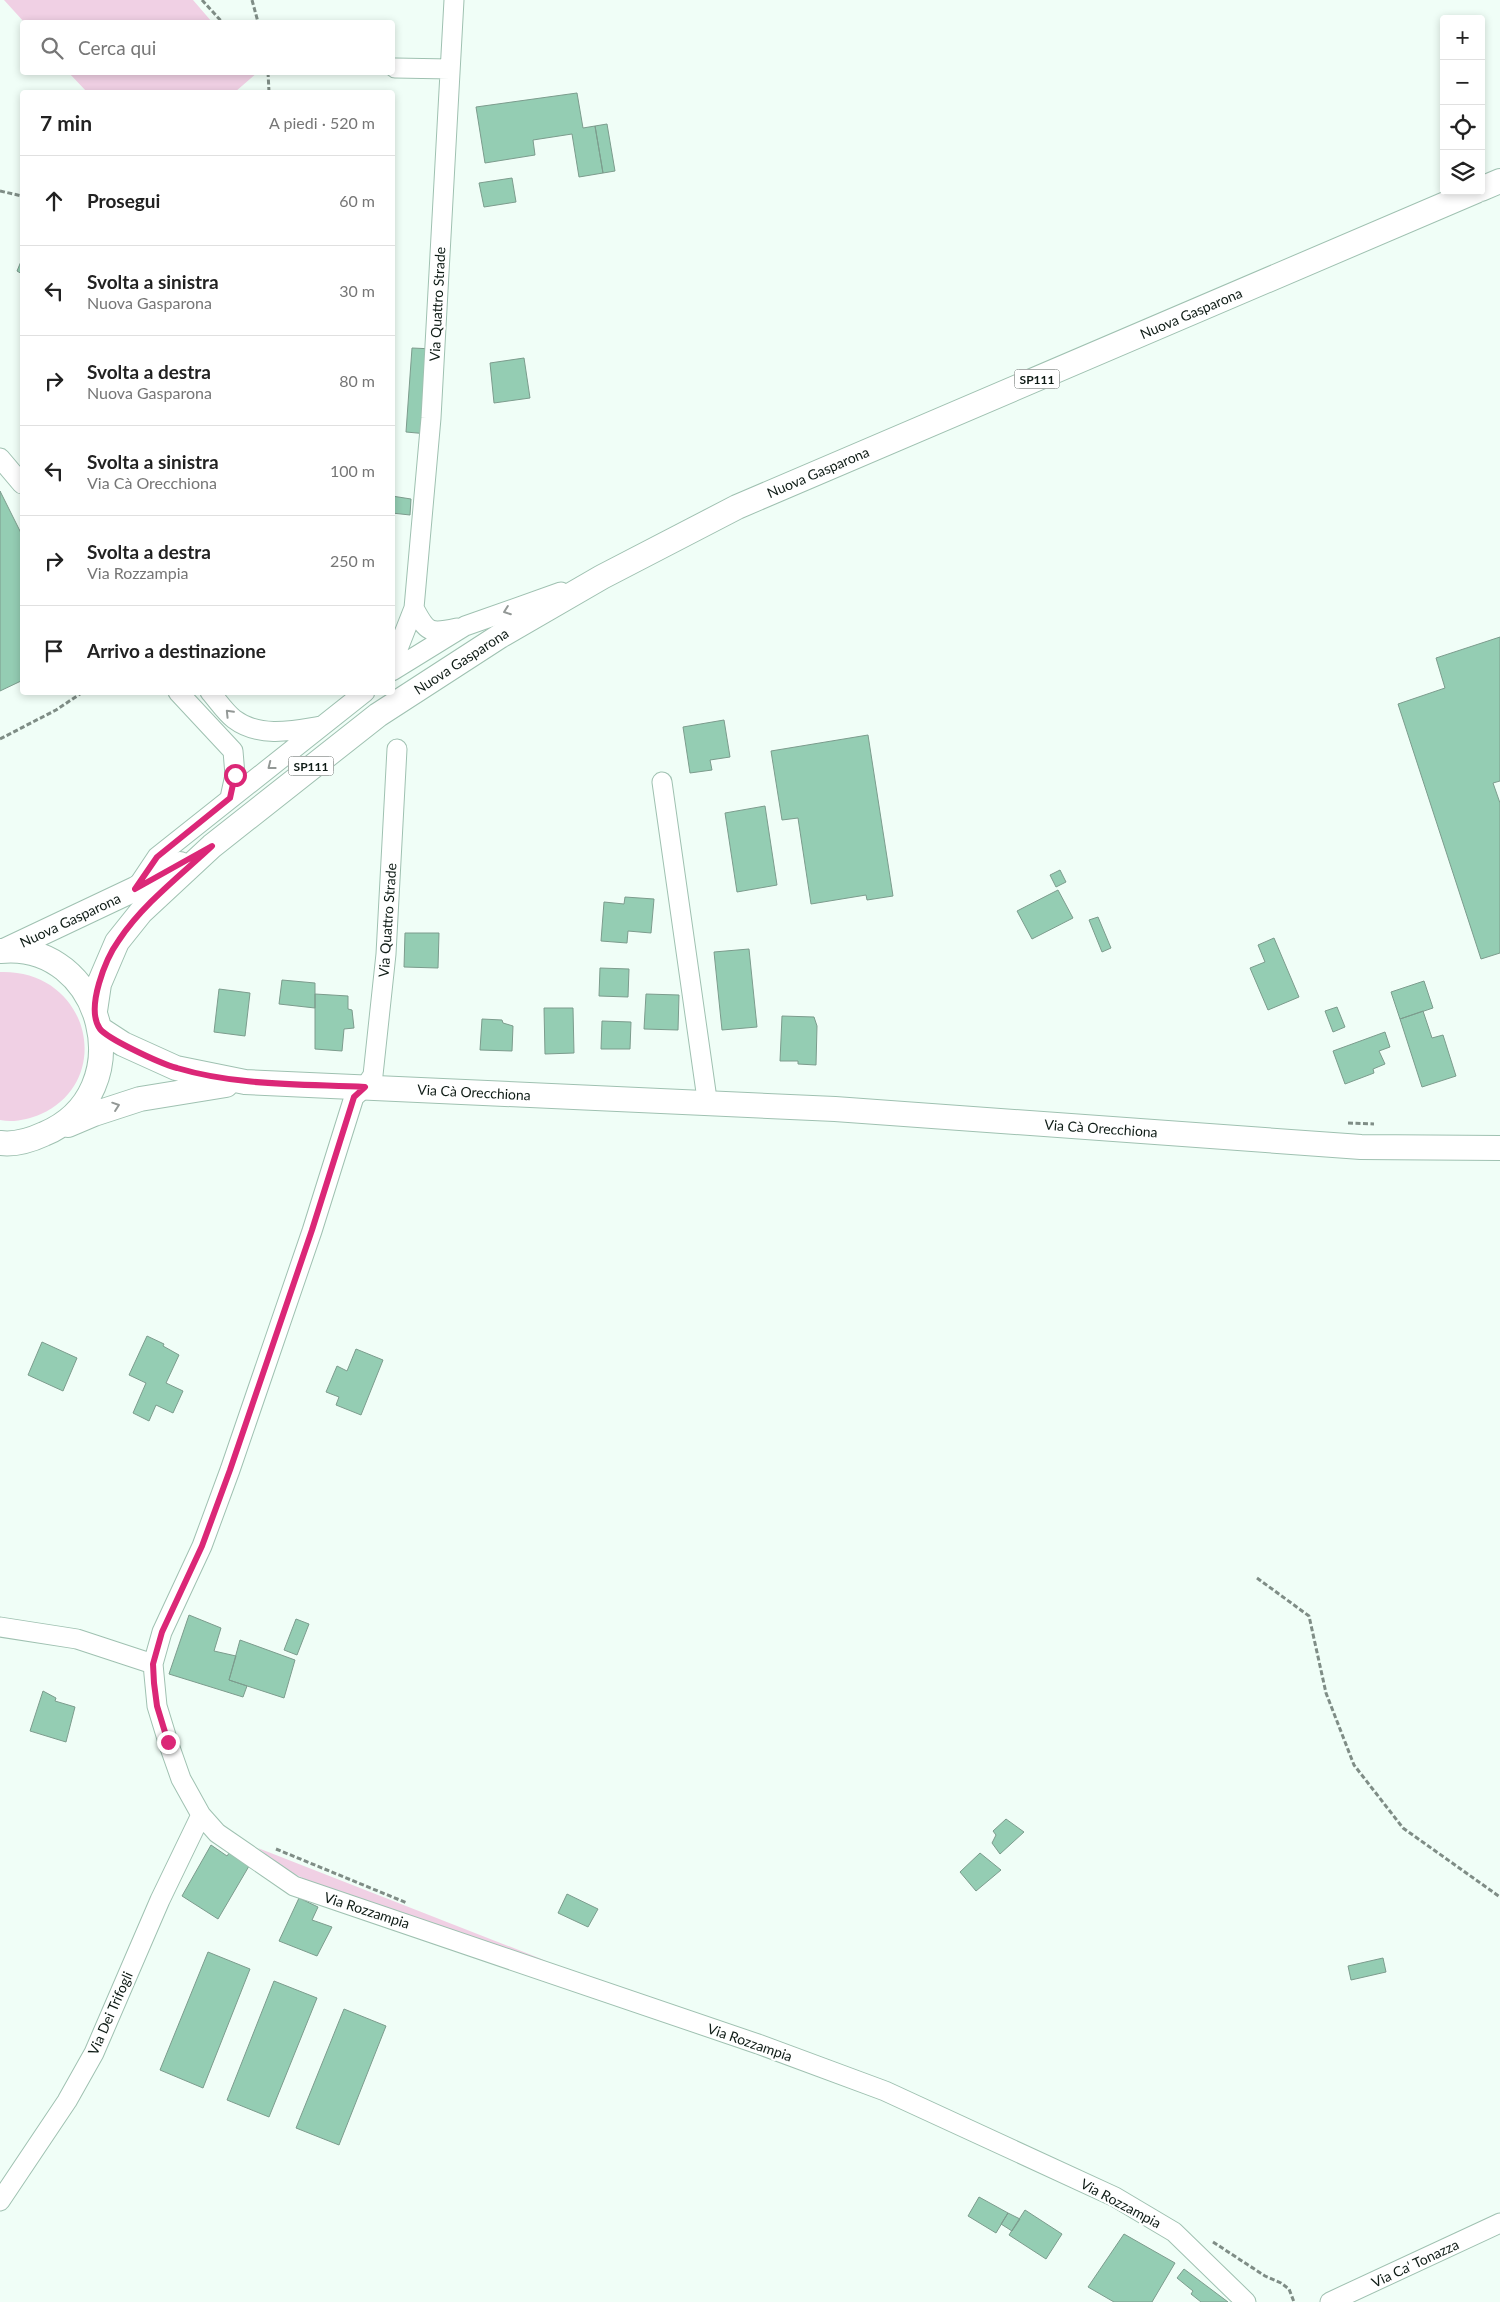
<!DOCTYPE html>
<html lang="it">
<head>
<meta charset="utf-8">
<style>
	body { margin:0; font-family:Lato,sans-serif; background:#f6f6f6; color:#222 }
	.controls { position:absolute; right:15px; top:15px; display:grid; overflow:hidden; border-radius:5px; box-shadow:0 2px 8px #0003 }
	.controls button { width:45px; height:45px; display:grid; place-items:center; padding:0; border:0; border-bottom:1px solid #e0e0e0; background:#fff; color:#222; font:25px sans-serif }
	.stop { position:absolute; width:15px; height:15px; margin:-11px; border:4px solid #db2777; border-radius:50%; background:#fff }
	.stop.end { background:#db2777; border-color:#fff; box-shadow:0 1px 5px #0008 }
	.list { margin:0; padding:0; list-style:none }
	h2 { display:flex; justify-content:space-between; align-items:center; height:65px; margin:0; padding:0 20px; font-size:21px }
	h2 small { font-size:16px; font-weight:400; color:#767676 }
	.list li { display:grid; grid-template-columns:32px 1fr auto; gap:15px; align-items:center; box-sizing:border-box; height:90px; padding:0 20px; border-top:1px solid #e0e0e0 }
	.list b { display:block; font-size:19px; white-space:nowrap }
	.list p { margin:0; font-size:16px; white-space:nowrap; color:#767676 }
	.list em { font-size:16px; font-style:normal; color:#767676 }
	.icon { flex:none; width:28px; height:28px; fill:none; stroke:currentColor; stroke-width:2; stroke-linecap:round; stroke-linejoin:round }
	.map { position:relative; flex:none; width:1500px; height:2302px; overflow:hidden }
	.search { position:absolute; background:#fff; box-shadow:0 2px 8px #0003; left:20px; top:20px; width:375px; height:55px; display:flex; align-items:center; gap:12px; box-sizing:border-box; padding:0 18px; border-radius:5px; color:#767676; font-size:19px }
	.panel { position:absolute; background:#fff; box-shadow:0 2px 8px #0003; left:20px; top:90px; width:375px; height:605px; border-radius:5px }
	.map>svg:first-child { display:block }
</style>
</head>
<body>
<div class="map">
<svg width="1500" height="2302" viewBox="0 0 1500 2302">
	<rect width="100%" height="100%" fill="#f0fef7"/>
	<path fill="#f0d0e4" d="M4 0H193L212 22H24Z
		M69 73 256 72 257 73 235 92H87Z
		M0 972C89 969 116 1080 41 1114 29 1119 14 1123 0 1120Z
		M258 1848 539 1958 592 1982 322 1888 285 1869Z"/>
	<path fill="#94cdb3" stroke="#7c9c8d" d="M577 93 583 128 595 126 603 173 579 177 572 134 533 140 535 155 485 163 476 107Z
		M607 124 615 171 603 173 595 126Z
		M512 178 516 202 484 207 479 183Z
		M22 259V274L17 271Z
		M412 348 434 349 428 434 406 432Z
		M524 358 530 398 494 403 490 363Z
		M0 491 22 535V684L21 681 0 691Z
		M392 496 411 499 410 515 392 513Z
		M1500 637V781L1493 783 1500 803V953L1481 959 1398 704 1445 688 1436 658Z
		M724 720 730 757 710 760 712 770 690 773 683 727Z
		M868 735 893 896 867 900 866 895 811 904 798 818 782 820 771 751Z
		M765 806 777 885 737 892 725 813Z
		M1060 870 1066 882 1056 887 1050 875Z
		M1058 890 1073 918 1032 939 1017 911Z
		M625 897 654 899 651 933 628 931 627 943 601 941 604 902 624 904Z
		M1098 917 1111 948 1102 952 1089 920Z
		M405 933H439L438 968 404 967Z
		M1274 938 1299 997 1268 1010 1250 968 1265 962 1258 945Z
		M749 949 757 1027 722 1030 714 952Z
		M600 968 629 969 628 997 599 996Z
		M282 980 315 983V1008L279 1004Z
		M1424 981 1433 1008 1400 1019 1391 992Z
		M219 989 250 993 245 1036 214 1032Z
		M315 994 348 996V1009L352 1010 354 1028 344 1029 342 1051 315 1049Z
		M646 994 679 995 678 1030 644 1029Z
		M1337 1007 1345 1027 1333 1032 1325 1011Z
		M544 1008H573L574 1053 545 1054Z
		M1423 1011 1432 1038 1443 1035 1456 1076 1422 1087 1400 1019Z
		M782 1016 814 1017 817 1026 816 1065 798 1064V1061H780Z
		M482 1019 502 1020 503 1023 513 1026 512 1051 480 1050Z
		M602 1021 631 1022 630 1049H601Z
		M1385 1032 1390 1047 1379 1051 1385 1064 1373 1069 1374 1073 1345 1084 1333 1051Z
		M147 1336 164 1344 163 1346 179 1355 166 1383 183 1391 173 1413 156 1405 149 1421 133 1413 146 1383 129 1375Z
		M42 1342 77 1358 63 1391 28 1375Z
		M356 1349 383 1360 361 1415 336 1405 339 1397 326 1392 337 1366 347 1371Z
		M189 1615 221 1628 214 1651 236 1656 229 1680 247 1686 243 1697 169 1674Z
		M296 1619 309 1624 297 1655 284 1650Z
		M240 1640 295 1660 284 1698 229 1680Z
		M43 1691 56 1698 55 1701 75 1707 66 1742 30 1731Z
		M1006 1819 1024 1832 1000 1854 992 1843 996 1835 993 1831Z
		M211 1845 227 1856 232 1849 252 1861 218 1919 182 1896Z
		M980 1853 1001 1870 976 1891 960 1872Z
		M567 1894 598 1909 588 1927 558 1913Z
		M299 1898 318 1907 312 1920 332 1927 317 1956 279 1941Z
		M208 1952 250 1969 203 2088 160 2070Z
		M1383 1958 1386 1972 1351 1980 1348 1966Z
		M274 1981 317 1998 269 2117 227 2100Z
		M344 2009 386 2026 339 2145 296 2128Z
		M979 2197 1008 2213 996 2233 968 2216Z
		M1025 2210 1062 2234 1046 2259 1009 2235Z
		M1008 2213 1020 2219 1012 2231 1001 2224Z
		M1124 2234 1175 2263 1152 2302H1114L1088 2287Z
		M1184 2269 1228 2302H1201L1191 2294 1193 2291 1177 2278Z"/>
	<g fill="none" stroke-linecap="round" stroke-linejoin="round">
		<defs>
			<path id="minor" d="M395 68 450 69
				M0 458 22 484
				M414 608C427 633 430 634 457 628
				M392 664 414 608 431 418 454 0
				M392 671 465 626 561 592
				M178 692 233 751 235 775 230 798
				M210 692C218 701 225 712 234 719 259 738 292 731 321 726
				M397 749 386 954 373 1075 365 1087 354 1097 312 1231 230 1470 202 1546 162 1632 153 1664 157 1706 168 1742 181 1779 201 1815 217 1833 294 1886 758 2044 885 2091 1115 2197 1174 2232 1246 2302
				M662 782 706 1092 703 1103
				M137 887 157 857 365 692
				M0 1627 77 1639 153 1664
				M0 2201 67 2101 94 2053 160 1900 201 1815
				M1330 2302 1500 2223"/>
			<path id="major" d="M1481 189 1500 181
				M6 950 135 889 180 864
				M0 951C103 940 143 1093 44 1134 31 1140 15 1145 0 1143
				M95 1011 99 984 117 942 141 912 212 846 378 715 500 636 602 577 737 507 1476 191
				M100 1029 123 1044 176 1068 245 1082 835 1109 1361 1147 1500 1148
				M68 1125 94 1114 140 1099 226 1085"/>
		</defs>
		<use href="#minor" stroke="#9fc1b1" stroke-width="21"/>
		<use href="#major" stroke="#9fc1b1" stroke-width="26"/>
		<path stroke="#7f8d86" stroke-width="3" stroke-dasharray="5 2.5" stroke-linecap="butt" d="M202 0 222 22
			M252 0 258 22
			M268 72 269 92
			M0 191 22 196
			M0 739 56 710 83 692
			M1348 1123 1374 1124
			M1257 1578 1309 1616 1326 1693 1354 1765 1403 1828 1500 1897
			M276 1849 407 1903
			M1213 2242 1265 2276 1281 2283 1289 2289 1294 2302"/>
		<use href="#minor" stroke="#fff" stroke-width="19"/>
		<use href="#major" stroke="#fff" stroke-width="24"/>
	</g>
	<defs><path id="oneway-chevron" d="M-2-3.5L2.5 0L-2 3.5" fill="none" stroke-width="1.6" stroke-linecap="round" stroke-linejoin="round" transform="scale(1.25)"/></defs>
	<g stroke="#939896">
		<use href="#oneway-chevron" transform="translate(507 611) rotate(160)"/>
		<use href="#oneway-chevron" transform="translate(229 713) rotate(-134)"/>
		<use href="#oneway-chevron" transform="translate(271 766) rotate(142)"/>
		<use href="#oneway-chevron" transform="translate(116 1106) rotate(-19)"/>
	</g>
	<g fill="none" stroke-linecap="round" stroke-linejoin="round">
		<path stroke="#db2777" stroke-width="6" d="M168 1742 157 1706 154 1683 153 1664 162 1632 202 1546 230 1470 312 1230 354 1097 365 1087C302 1084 237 1086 177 1068 162 1064 146 1056 132 1049 124 1045 105 1035 100 1029 85 1008 106 958 119 940 143 904 181 875 212 846L135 889 157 857 230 798 235 775"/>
	</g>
	<g text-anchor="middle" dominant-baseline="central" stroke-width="4.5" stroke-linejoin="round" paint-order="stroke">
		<g fill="#fff" stroke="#565f5b" stroke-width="1">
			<rect x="1014.5" y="369.5" width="45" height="19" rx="4"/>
			<rect x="288.5" y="756.5" width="45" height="19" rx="4"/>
		</g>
		<g font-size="12" font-weight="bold" fill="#0e1b15">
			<text x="1037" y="379">SP111</text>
			<text x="311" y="766">SP111</text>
		</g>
		<g font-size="14" fill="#0e1b15" stroke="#fff">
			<text transform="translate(437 304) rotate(-87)">Via Quattro Strade</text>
			<text transform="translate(1191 313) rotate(-23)">Nuova Gasparona</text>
			<text transform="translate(818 472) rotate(-23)">Nuova Gasparona</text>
			<text transform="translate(461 661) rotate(-33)">Nuova Gasparona</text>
			<text transform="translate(70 920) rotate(-25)">Nuova Gasparona</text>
			<text transform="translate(387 920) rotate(-86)">Via Quattro Strade</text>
			<text transform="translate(474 1092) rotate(3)">Via Cà Orecchiona</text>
			<text transform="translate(1101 1128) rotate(4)">Via Cà Orecchiona</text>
			<text transform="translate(367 1910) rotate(18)">Via Rozzampia</text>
			<text transform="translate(110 2013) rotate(-66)">Via Dei Trifogli</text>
			<text transform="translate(750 2042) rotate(19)">Via Rozzampia</text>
			<text transform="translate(1121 2203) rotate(28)">Via Rozzampia</text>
			<text transform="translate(1415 2263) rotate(-25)">Via Ca' Tonazza</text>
		</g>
	</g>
</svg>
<div class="controls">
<button>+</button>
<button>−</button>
<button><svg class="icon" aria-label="locate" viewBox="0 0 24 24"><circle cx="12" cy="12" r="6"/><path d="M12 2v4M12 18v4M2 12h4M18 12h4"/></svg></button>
<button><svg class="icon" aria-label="layers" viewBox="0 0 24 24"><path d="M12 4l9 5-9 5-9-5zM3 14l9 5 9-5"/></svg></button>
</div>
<div class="stop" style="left:235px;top:775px"></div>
<div class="stop end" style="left:168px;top:1742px"></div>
<div class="search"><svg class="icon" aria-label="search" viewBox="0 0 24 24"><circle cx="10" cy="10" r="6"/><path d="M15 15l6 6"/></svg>Cerca qui</div>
<section class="panel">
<h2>7 min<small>A piedi · 520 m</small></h2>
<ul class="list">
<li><svg class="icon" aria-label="ahead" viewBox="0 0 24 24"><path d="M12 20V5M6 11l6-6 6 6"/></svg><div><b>Prosegui</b></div><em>60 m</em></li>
<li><svg class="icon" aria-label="left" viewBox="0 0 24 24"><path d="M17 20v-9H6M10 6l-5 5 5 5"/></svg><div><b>Svolta a sinistra</b><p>Nuova Gasparona</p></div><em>30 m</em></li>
<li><svg class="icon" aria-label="right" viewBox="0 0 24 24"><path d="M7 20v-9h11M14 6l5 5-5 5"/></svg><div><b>Svolta a destra</b><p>Nuova Gasparona</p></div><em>80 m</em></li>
<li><svg class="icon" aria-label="left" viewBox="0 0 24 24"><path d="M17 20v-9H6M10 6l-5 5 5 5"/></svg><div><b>Svolta a sinistra</b><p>Via Cà Orecchiona</p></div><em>100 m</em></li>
<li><svg class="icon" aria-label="right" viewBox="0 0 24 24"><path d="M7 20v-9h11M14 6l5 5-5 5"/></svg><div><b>Svolta a destra</b><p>Via Rozzampia</p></div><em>250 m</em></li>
<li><svg class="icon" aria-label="arrive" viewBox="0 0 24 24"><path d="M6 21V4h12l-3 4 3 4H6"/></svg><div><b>Arrivo a destinazione</b></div></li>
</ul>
</section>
</div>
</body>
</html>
